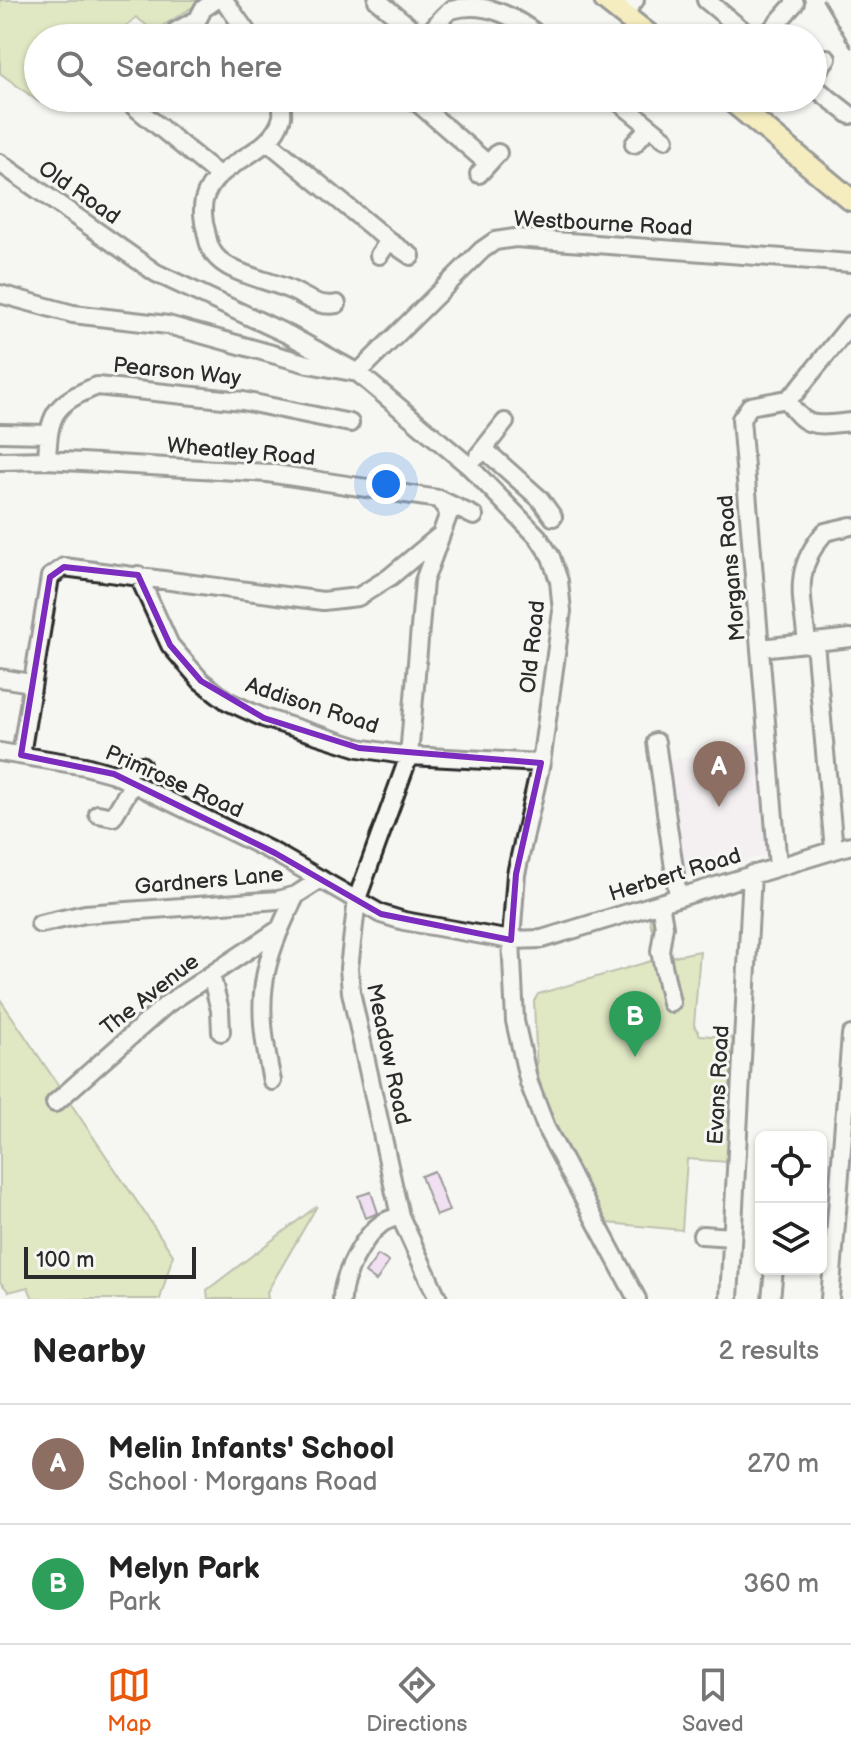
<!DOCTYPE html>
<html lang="en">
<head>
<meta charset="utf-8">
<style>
	body { margin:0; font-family:"Balsamiq Sans",sans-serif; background:#f6f6f6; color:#222 }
	.controls { position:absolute; right:24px; bottom:24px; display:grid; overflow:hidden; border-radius:12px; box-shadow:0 2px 6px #0004 }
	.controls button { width:72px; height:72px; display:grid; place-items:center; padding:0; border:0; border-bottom:2px solid #e0e0e0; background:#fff; color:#222; font:40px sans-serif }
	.scale { position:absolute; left:24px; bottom:20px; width:172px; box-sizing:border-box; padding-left:8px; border:4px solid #2b2b2b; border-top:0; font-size:22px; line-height:28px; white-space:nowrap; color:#2b2b2b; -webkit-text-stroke:6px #f6f6f2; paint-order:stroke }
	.you { position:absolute; left:386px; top:484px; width:28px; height:28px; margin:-20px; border:6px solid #fff; border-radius:50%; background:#1a73e8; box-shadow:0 0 0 12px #1a73e833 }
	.badge { display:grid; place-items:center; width:52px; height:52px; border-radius:50%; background:#ea580c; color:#fff; font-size:26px; font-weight:700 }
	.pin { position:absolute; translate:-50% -66px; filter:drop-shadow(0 2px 4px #0008) }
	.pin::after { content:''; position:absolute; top:42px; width:28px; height:24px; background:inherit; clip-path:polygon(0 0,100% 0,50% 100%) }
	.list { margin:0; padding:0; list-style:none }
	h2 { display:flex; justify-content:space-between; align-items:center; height:104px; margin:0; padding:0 32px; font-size:34px }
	h2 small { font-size:26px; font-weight:400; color:#767676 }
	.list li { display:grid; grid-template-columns:52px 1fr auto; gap:24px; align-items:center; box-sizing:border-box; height:120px; padding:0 32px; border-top:2px solid #e0e0e0 }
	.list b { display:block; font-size:30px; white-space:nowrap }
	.list p { margin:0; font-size:26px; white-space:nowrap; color:#767676 }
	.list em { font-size:26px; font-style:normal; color:#767676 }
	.icon { flex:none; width:44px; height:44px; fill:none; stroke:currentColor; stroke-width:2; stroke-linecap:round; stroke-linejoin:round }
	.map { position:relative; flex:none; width:851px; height:1299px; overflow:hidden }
	.search { position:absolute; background:#fff; box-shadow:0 2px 6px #0004; left:24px; right:24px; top:24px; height:88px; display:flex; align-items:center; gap:20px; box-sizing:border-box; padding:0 28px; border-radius:44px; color:#767676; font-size:30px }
	.sheet { height:344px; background:#fff }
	nav { display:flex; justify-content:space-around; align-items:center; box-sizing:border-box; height:112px; border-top:2px solid #e0e0e0; background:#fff; font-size:22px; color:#767676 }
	nav a { display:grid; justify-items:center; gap:4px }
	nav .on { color:#ea580c }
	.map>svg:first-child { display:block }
</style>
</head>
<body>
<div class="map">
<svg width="851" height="1299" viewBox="0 0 851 1299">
	<rect width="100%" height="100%" fill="#f6f6f2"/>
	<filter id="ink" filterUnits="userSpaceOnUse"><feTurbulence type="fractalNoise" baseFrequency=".0125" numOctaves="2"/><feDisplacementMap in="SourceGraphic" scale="16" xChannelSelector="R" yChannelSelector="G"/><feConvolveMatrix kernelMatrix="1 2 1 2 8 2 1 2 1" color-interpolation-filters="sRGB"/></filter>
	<g filter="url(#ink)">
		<path fill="#f2e8f2" d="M759 742 769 854 682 879 667 761Z"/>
		<path fill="#c4d489" stroke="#78805a" stroke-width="2" d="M0 0H204L154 31 136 17 113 38H38V98H44L39 102 0 73Z
			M667 906 664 958 700 951 694 1025 700 1035 736 1038 727 1162 687 1159 682 1230 607 1223 557 1127 537 1075 534 1001 538 994 658 959 648 911Z
			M0 999 173 1255 160 1299H33L28 1287 9 1292 0 1282Z
			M317 1206 267 1292 268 1299H208L207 1290Z"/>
		<path fill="#e8c6f1" stroke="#2b2b2b" stroke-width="2" d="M434 1171 449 1211 436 1216 421 1176Z
			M371 1192 378 1213 366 1218 358 1196Z
			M378 1255 389 1262 376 1281 365 1273Z"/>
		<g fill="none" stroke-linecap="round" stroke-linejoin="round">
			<defs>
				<path id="minor" d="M224 0 251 38
					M377 0 423 38
					M706 0 752 38
					M623 14 635 0
					M176 31 198 19 203 9 216 0
					M425 38C433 30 442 15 451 10 486 0 516 17 542 38
					M764 38 795 3
					M813 76 827 58
					M813 86 850 115
					M124 98 217 174
					M281 98C281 103 283 112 282 117 271 158 215 159 204 200 202 209 203 222 206 231 207 236 208 243 211 249 221 272 264 279 286 288 304 295 317 308 337 304
					M412 98 487 163
					M614 98 665 139
					M267 141 389 241 411 256
					M634 144 649 127
					M0 163 156 273 289 335 358 373 469 466 538 537 551 557 559 581 562 611 541 763 516 874 511 940 515 1021 529 1083 547 1130 637 1299
					M479 174 498 153
					M379 255 389 241
					M0 294 73 314 168 325 308 364 358 373 482 250 495 241 515 238 851 263
					M787 399C805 431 818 425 851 422
					M0 433 48 434
					M485 450 540 499 553 517
					M478 456 505 422
					M47 460C49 414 53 404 97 386L243 401 350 423
					M0 461 47 460 268 473 439 499 474 516
					M138 575 170 645 201 681 227 701 264 718 359 748 409 756 541 763
					M815 643 834 850
					M807 644C803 597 791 571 825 532L851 526
					M761 648 851 638
					M0 678 31 683
					M656 742 678 896
					M0 752 85 766 114 774 275 853 381 914 404 921 511 940 542 939 851 845
					M21 755 50 577 64 567 323 601 358 597 390 577 438 537
					M114 774 141 765
					M98 814 113 817 132 785
					M778 867 741 419 750 406 787 399 796 392 851 324
					M660 903 664 926 660 951 671 1003
					M40 924 85 914 278 900 296 895 321 879
					M211 975 220 1010 221 1032
					M272 1081C255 1001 259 968 296 895
					M55 1103 167 1004 278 930
					M702 1235 732 1237
					M342 1299C342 1277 363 1237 381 1224 386 1220 394 1218 400 1216
					M438 1299 400 1216 351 992 349 968 357 899 409 756 424 581 449 513 439 499
					M729 1299 752 874
					M771 1299 774 1269
					M830 1299 851 1035"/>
				<path id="major" d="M605 0 653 38
					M728 98 851 200"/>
			</defs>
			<use href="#minor" stroke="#2b2b2b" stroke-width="22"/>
			<use href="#major" stroke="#2b2b2b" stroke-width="26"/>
			<use href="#minor" stroke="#f6f6f2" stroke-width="16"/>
			<use href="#major" stroke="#f4e382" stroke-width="20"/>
			<path stroke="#2b2b2b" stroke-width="3" d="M823 0 851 47"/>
		</g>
	</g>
	<path d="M0 0H851V1299H0ZM64 567 138 575 170 645 201 681 264 718 359 748 541 763 516 874 511 940 381 914 275 853 114 774 21 755 50 577Z" fill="#f6f6f2" fill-opacity=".55" fill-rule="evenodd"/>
	<path fill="none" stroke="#7b2cbf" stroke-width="6" stroke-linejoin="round" d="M64 567 138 575 170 645 201 681 264 718 359 748 541 763 516 874 511 940 381 914 275 853 114 774 21 755 50 577Z"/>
	<g text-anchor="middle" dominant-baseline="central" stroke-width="6" stroke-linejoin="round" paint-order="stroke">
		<g font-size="22" fill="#2b2b2b" stroke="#f6f6f2">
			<text transform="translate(79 193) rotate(35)">Old Road</text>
			<text transform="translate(603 224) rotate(3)">Westbourne Road</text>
			<text transform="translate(177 372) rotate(6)">Pearson Way</text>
			<text transform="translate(241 452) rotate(5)">Wheatley Road</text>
			<text transform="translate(732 568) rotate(-95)">Morgans Road</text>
			<text transform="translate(533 647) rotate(-84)">Old Road</text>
			<text transform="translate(312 706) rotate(18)">Addison Road</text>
			<text transform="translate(174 782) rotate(24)">Primrose Road</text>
			<text transform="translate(675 875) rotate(-17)">Herbert Road</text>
			<text transform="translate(209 881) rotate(-5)">Gardners Lane</text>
			<text transform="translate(150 995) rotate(-38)">The Avenue</text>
			<text transform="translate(388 1054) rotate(78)">Meadow Road</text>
			<text transform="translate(719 1085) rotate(-87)">Evans Road</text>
		</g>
	</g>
</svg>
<div class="controls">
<button><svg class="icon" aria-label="locate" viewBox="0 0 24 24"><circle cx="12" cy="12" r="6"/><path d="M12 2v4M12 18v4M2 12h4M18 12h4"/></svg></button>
<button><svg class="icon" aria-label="layers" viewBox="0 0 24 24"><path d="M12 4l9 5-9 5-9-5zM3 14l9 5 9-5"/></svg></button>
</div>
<div class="scale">100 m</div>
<div class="you"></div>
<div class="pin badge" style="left:719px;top:807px;background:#8d6e63">A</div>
<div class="pin badge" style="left:635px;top:1057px;background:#2e9e5b">B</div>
<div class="search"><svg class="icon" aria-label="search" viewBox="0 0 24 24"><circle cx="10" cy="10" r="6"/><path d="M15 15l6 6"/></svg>Search here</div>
</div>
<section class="sheet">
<h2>Nearby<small>2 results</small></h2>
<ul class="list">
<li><span class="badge" style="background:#8d6e63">A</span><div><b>Melin Infants' School</b><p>School · Morgans Road</p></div><em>270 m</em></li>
<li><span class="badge" style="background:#2e9e5b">B</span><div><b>Melyn Park</b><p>Park</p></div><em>360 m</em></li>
</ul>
</section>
<nav>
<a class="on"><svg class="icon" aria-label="map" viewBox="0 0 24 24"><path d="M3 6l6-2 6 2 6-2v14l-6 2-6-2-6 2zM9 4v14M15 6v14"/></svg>Map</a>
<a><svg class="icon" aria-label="directions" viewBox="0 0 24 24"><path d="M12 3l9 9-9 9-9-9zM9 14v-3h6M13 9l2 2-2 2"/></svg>Directions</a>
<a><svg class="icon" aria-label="saved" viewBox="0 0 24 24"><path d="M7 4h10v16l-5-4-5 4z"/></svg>Saved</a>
</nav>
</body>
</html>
